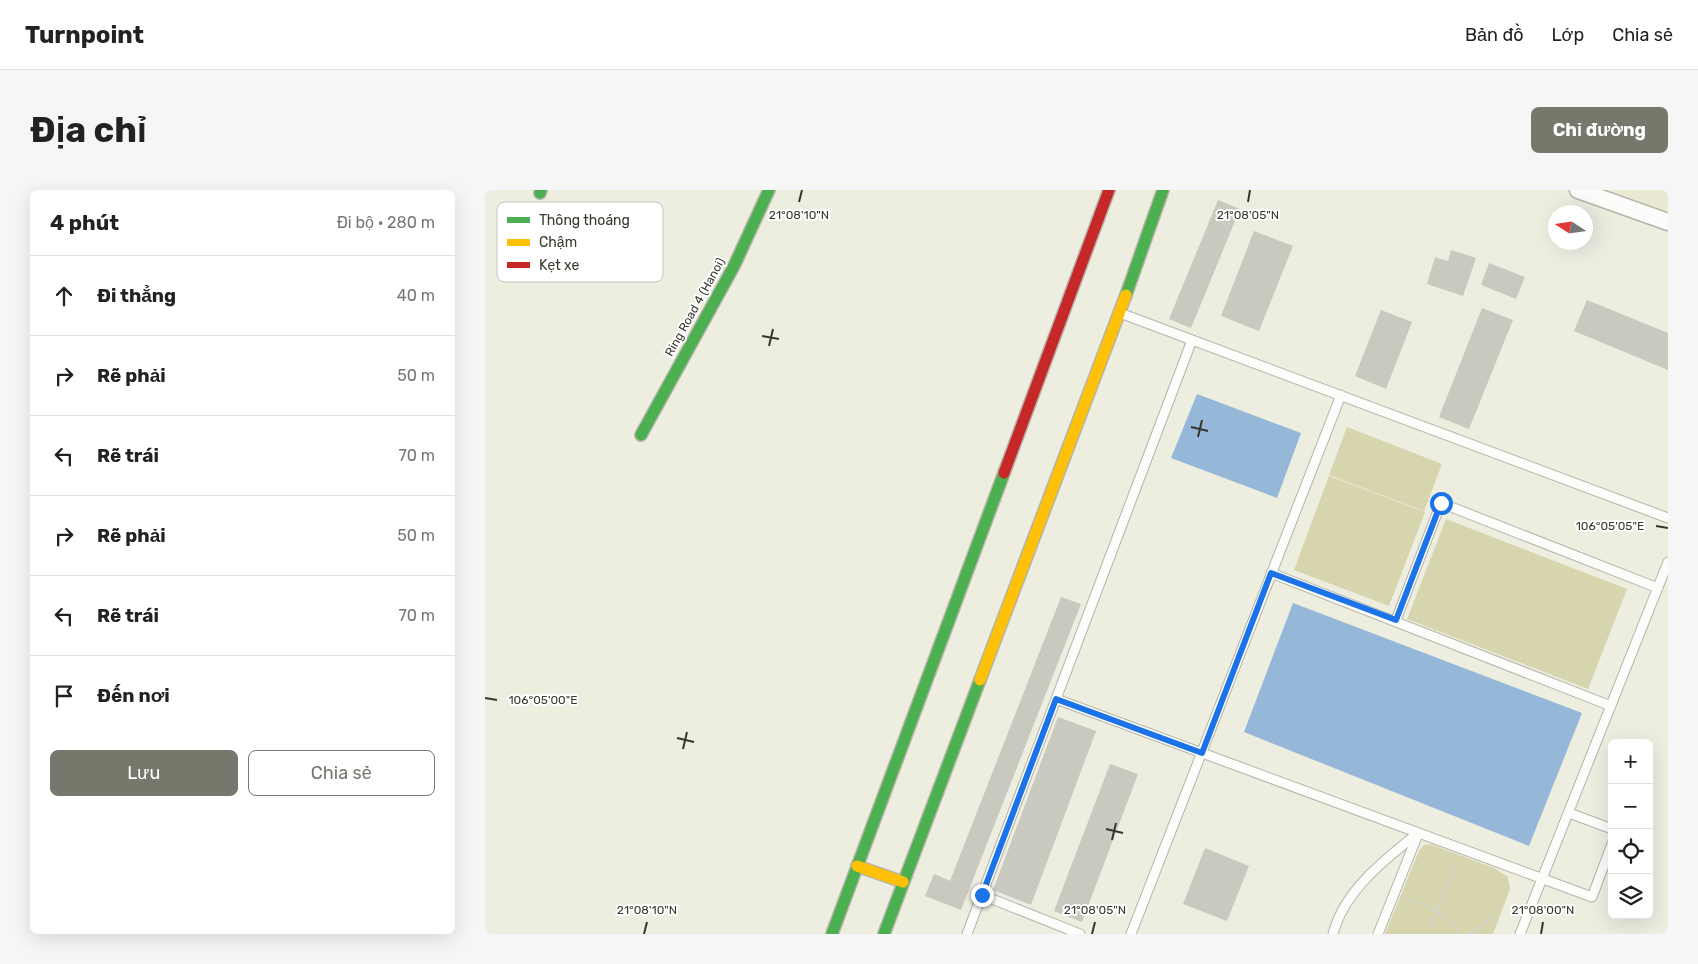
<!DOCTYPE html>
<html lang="vi">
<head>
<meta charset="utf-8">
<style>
	body { margin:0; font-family:Rubik,sans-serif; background:#f6f6f6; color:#222 }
	.controls { position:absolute; right:15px; bottom:15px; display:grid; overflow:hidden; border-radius:8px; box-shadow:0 5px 20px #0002 }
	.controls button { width:45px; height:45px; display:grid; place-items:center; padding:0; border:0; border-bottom:1px solid #e0e0e0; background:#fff; color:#222; font:25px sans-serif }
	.compass { position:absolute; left:1063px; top:15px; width:45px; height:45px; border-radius:50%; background:#fff; box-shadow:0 5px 20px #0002; rotate:282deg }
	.stop { position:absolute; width:15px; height:15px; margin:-11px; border:4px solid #1a73e8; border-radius:50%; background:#fff }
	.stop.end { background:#1a73e8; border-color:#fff; box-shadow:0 1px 5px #0008 }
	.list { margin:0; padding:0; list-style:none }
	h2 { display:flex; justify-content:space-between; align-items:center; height:65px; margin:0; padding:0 20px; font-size:21px }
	h2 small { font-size:16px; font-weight:400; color:#767676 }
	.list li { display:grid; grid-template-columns:32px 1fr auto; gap:15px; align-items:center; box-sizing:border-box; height:80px; padding:0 20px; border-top:1px solid #e0e0e0 }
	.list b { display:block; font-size:19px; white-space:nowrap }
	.list em { font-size:16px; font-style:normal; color:#767676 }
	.actions { display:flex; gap:10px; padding:15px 20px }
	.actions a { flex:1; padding:11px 0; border:1px solid #77776c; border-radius:8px; text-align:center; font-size:18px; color:#77776c }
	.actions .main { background:#77776c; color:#fff }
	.icon { flex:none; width:28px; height:28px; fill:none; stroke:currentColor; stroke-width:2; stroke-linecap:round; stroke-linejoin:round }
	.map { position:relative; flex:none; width:1183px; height:744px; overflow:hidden; border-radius:8px }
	header { display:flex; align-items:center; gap:30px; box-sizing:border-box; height:70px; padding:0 25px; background:#fff; border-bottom:1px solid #e0e0e0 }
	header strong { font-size:24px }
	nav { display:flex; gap:28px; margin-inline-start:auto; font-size:18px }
	.intro { display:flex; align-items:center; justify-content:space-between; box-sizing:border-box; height:120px; padding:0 30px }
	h1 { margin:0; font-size:35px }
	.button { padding:12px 22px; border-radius:8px; background:#77776c; color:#fff; font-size:18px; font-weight:700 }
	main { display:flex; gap:30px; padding:0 30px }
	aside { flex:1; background:#fff; border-radius:8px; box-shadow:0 5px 20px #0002 }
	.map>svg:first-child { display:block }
</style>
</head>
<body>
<header>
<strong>Turnpoint</strong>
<nav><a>Bản đồ</a><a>Lớp</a><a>Chia sẻ</a></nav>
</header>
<div class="intro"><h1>Địa chỉ</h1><a class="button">Chỉ đường</a></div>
<main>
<aside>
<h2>4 phút<small>Đi bộ · 280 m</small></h2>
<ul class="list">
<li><svg class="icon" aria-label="ahead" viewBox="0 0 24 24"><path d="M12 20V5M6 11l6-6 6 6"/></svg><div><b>Đi thẳng</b></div><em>40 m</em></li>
<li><svg class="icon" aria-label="right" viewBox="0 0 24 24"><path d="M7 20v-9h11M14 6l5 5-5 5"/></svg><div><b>Rẽ phải</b></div><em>50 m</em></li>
<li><svg class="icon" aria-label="left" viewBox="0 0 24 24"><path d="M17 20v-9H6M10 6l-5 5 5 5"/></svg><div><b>Rẽ trái</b></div><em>70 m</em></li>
<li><svg class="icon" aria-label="right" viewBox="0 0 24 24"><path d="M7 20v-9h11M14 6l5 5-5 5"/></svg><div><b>Rẽ phải</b></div><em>50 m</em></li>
<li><svg class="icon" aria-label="left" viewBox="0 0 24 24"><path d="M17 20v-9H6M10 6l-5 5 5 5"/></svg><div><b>Rẽ trái</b></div><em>70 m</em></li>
<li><svg class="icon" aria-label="arrive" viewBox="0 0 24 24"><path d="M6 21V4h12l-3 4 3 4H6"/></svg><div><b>Đến nơi</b></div></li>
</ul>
<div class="actions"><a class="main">Lưu</a><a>Chia sẻ</a></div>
</aside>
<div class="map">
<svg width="1183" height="744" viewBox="0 0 1183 744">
	<rect width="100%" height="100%" fill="#edede0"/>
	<path fill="#e9e9d2" d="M1098 0H1183V29Z"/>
	<path fill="#d6d5ae" d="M862 237 957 274 939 321 844 285Z
		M844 286 940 322 904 416 809 380Z
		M961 329 1142 399 1103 499 922 429Z
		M945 654 1009 678 1023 687 1025 699 1008 744H900L934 661 939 655Z"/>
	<path fill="#95b8d8" d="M712 204 816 243 792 308 686 268Z
		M808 413 1097 523 1044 656 759 542Z"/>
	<path fill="#c9c9bf" d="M733 10 755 19 706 138 684 129Z
		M769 41 808 56 774 141 736 126Z
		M966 60 991 68 978 106 942 94 950 67 963 71Z
		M1004 73 1040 87 1031 109 996 95Z
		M1102 110 1183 143V180L1089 141Z
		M997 118 1028 130 984 239 954 227Z
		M896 120 927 132 901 199 870 186Z
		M576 407 596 414 476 720 440 706 449 684 465 691Z
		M573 527 611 541 546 715 508 700Z
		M625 574 653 584 597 732 569 721Z
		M720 658 764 676 742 731 698 714Z"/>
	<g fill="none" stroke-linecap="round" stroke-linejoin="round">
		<defs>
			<path id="lane" d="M635 123 1183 328
				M786 383 1126 516
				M911 430 956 313 1173 398
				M571 509 1107 707 1127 654
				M1084 623 1127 639
				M497 705 595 744
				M482 744 707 150
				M646 744 856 205
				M848 744C859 701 899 670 933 643
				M893 744 933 644
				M1035 744 1183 372"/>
			<path id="street" d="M1093 0 1183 32"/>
			<path id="fast" d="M55 3 56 0
				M641 105 678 0
				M156 245 249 76 284 0
				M347 744 519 283
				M399 744 495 490"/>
			<path id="slow" d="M495 490 641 105
				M372 676 418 692"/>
			<path id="jam" d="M519 283 624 0"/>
		</defs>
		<use href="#lane" stroke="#b4b4aa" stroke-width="11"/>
		<use href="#street" stroke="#b4b4aa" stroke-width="19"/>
		<use href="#fast" stroke="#b4b4aa" stroke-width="14"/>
		<use href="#slow" stroke="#b4b4aa" stroke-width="14"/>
		<use href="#jam" stroke="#b4b4aa" stroke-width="14"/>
		<path stroke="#d4d4d0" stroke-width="3" stroke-dasharray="2.5 2.5" stroke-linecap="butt" d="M921 708C943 716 962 723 975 744
			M946 735 971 672
			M984 744 1009 727"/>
		<use href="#lane" stroke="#fcfcfa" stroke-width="9"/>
		<use href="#street" stroke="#fcfcfa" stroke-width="16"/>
		<use href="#fast" stroke="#4caf50" stroke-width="11"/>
		<use href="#slow" stroke="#ffc107" stroke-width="11"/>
		<use href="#jam" stroke="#c62828" stroke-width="11"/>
	</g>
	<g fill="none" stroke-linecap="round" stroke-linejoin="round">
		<path stroke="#1a73e8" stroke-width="6" d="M497 705 571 509 717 563 786 383 911 430 956 313"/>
	</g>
	<path fill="none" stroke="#37372e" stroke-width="2" d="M314 12 317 0M763 12 765 0M277 146 294 149M284 156 288 139M706 237 723 241M713 247 717 230M1171 336 1183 338M0 508 12 510M192 548 209 552M198 559 202 542M621 639 638 643M627 650 631 633M159 744 162 732M607 744 610 732M1056 744 1058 732"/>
	<g text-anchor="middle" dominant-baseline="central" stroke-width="4" stroke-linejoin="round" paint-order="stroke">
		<g font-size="12" fill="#37372e" stroke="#fff">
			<text transform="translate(210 117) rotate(-61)">Ring Road 4 (Hanoi)</text>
		</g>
	</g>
	<rect x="12" y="12" width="166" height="80" rx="8" fill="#fff" stroke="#c3c3c0" stroke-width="1"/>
	<rect x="22" y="27" width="23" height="6" fill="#4caf50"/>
	<rect x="22" y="49" width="23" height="7" fill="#ffc107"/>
	<rect x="22" y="72" width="23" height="6" fill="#c62828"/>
	<g font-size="14" fill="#37372e">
		<text x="54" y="35">Thông thoáng</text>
		<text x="54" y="57">Chậm</text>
		<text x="54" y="80">Kẹt xe</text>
	</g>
	<g font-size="12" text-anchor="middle" fill="#37372e" stroke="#fff" stroke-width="4" stroke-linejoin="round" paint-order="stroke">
		<text x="314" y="29">21°08'10"N</text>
		<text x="763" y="29">21°08'05"N</text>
		<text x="1125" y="340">106°05'05"E</text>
		<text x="58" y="514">106°05'00"E</text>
		<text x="162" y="724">21°08'10"N</text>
		<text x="610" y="724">21°08'05"N</text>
		<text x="1058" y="724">21°08'00"N</text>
	</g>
</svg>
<div class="controls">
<button>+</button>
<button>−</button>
<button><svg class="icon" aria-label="locate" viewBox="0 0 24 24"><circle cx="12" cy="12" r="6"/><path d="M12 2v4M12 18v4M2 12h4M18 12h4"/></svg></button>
<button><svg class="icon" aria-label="layers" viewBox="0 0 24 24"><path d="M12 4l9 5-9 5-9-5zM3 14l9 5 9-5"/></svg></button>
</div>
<svg class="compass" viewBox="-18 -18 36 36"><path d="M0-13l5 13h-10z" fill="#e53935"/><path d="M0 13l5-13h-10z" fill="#767676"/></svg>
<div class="stop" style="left:956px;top:313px"></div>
<div class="stop end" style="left:497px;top:705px"></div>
</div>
</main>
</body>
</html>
